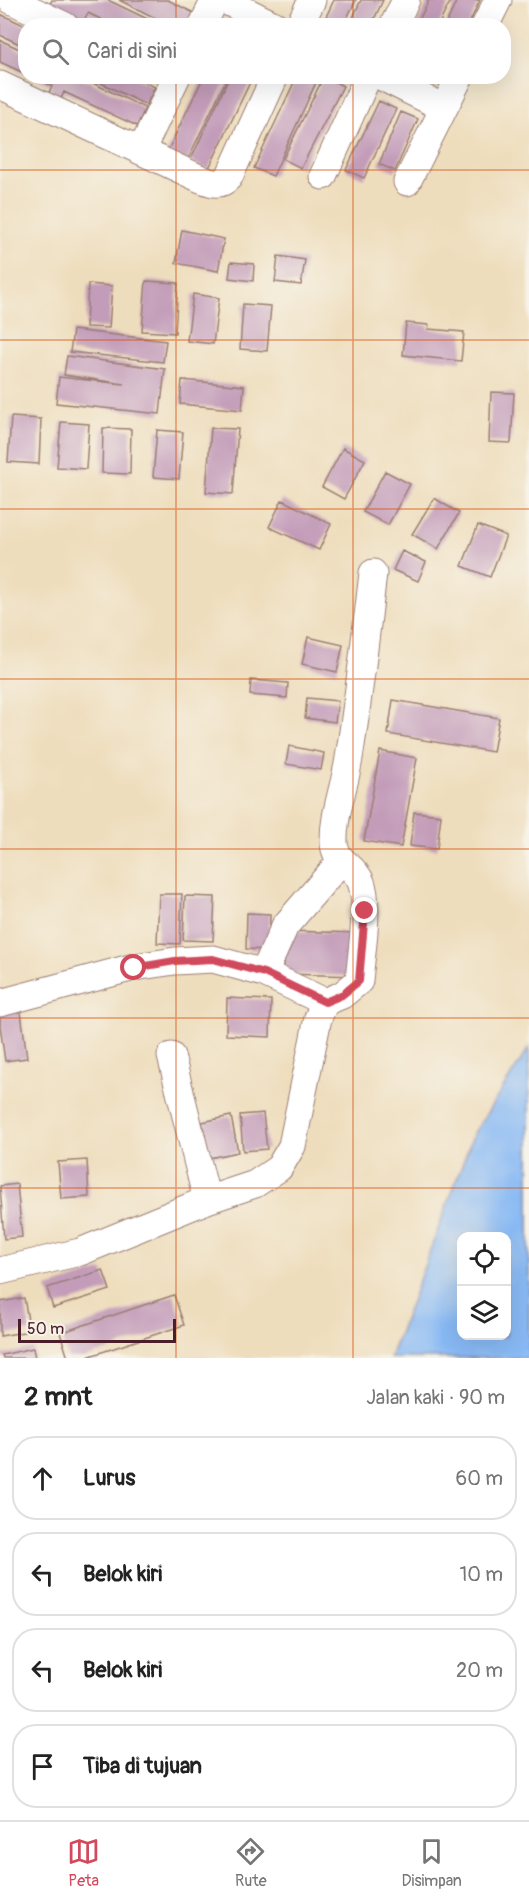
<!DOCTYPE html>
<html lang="id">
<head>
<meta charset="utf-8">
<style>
	body { margin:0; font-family:Pangolin,sans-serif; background:#f6f6f6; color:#222 }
	.controls { position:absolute; right:18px; bottom:18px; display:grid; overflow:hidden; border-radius:12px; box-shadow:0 6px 24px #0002 }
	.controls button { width:54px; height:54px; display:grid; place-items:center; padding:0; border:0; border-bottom:2px solid #e0e0e0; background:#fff; color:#222; font:30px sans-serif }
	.scale { position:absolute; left:18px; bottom:15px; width:158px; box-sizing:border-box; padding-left:6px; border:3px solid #4a1f2b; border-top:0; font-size:16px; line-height:21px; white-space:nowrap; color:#4a1f2b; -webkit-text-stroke:4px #f7f3e8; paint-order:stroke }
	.stop { position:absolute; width:18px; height:18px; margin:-14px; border:4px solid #d1495b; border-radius:50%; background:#fff }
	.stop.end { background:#d1495b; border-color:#fff; box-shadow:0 2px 6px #0008 }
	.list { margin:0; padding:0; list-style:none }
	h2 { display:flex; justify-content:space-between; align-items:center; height:78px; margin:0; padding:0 24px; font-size:26px }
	h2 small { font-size:20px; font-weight:400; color:#767676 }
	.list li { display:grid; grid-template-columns:39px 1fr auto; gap:18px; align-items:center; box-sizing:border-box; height:84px; margin:0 12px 12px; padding:0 12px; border:2px solid #e0e0e0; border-radius:24px }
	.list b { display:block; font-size:22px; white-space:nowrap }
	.list em { font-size:20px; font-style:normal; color:#767676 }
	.icon { flex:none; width:33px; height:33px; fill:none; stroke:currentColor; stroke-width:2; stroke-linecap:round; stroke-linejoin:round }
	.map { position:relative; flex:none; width:529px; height:1358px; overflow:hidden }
	.search { position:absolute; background:#fff; box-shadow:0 6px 24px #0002; left:18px; right:18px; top:18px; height:66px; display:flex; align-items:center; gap:15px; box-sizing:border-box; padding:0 21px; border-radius:24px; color:#767676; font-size:22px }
	.sheet { height:462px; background:#fff }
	nav { display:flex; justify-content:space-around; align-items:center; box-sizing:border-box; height:84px; border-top:2px solid #e0e0e0; background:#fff; font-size:16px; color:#767676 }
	nav a { display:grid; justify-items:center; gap:3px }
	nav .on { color:#d1495b }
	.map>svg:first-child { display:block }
</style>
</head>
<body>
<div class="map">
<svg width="529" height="1358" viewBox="0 0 529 1358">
	<rect width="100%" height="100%" fill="#f7f3e8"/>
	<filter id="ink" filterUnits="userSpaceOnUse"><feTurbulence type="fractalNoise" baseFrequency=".0167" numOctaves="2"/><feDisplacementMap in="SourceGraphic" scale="12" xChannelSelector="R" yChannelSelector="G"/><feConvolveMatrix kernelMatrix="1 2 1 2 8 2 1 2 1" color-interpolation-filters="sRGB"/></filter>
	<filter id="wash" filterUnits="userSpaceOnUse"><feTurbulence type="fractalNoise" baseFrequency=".008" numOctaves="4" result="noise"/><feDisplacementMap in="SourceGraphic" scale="24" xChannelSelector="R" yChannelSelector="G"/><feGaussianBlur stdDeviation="1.35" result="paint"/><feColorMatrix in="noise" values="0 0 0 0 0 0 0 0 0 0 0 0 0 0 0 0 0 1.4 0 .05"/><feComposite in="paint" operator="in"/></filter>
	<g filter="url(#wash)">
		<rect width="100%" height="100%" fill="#eeddbc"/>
		<path fill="#88b9f4" stroke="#696c90" stroke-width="1.5" fill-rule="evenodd" d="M529 1048V1358H390L474 1133ZM462 1236H506V1336H462Z"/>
		<g id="blocks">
			<path fill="#c39cb9" d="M52 0H108L162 26H115L88 13 83 22 49 6Z
				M119 0H168L194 13 188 26H172Z
				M334 0H356L343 26H334L324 21Z
				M361 0H383L371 26H349Z
				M429 0H451L438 26H416Z
				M457 0H480L468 26H445Z
				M0 14 26 26V47L0 35Z
				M0 40 26 52V74L0 62Z
				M31 76H78L145 108 137 126 64 92 59 103 47 97 52 86Z
				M87 76H132L155 87 146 105Z
				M204 76H228L187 161 167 152Z
				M230 76H253L208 170 190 161Z
				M297 76H319L273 176 254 168Z
				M324 76 343 86 301 168 283 159Z
				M379 101 396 109 364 178 346 170Z
				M401 112 418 119 395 171 379 164Z
				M182 230 224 239 218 271 176 263Z
				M278 256 305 260 301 285 275 282Z
				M231 262 254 264 253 281 229 278Z
				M146 281 178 283 175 333 142 331Z
				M88 284 112 286 109 328 86 327Z
				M193 294 219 298 213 344 187 341Z
				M243 304 271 306 267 351 240 349Z
				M406 323 429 325 428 329 464 332 461 361 403 355Z
				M73 330 166 341 163 362 70 352Z
				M67 356 165 369 160 414 56 403 59 377 124 384 64 375Z
				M182 380 244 386 242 410 180 404Z
				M491 392 514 393 511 443 489 442Z
				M11 417 41 419 39 464 8 462Z
				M61 422 89 424 86 469 57 467Z
				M103 428 131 429 130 474 102 473Z
				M211 428 238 429 233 494 206 492Z
				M157 430 183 432 179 479 153 477Z
				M343 448 365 460 344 499 322 487Z
				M385 471 410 484 388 525 363 512Z
				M434 498 459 513 438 549 412 534Z
				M282 500 331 524 319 550 269 527Z
				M478 525 506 536 490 577 462 566Z
				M402 551 426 562 418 581 393 570Z
				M308 637 343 645 337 672 302 664Z
				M251 680 288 683 287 698 250 695Z
				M307 698 338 701 335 722 305 718Z
				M393 700 499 718 493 752 388 734Z
				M289 746 324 753 321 770 286 764Z
				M380 751 417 758 401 847 364 841Z
				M414 812 441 815 437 849 410 846Z
				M159 894H182L180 944 157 943Z
				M185 896 215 897 213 941 183 940Z
				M247 913 270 914 269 950 246 949Z
				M285 931 359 933 358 976 284 974Z
				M227 998 271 1000 270 1037 226 1035Z
				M20 1005 27 1058 5 1061 0 1026V1008Z
				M263 1113 267 1149 243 1151 240 1115Z
				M231 1116 238 1152 209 1158 202 1122Z
				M87 1160 89 1197 61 1199 58 1162Z
				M17 1184 22 1237 4 1239 0 1186Z
				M103 1270 110 1290 53 1308 47 1288Z
				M174 1295 184 1325 84 1358H68L60 1333Z
				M24 1298 30 1331 0 1336V1302Z
				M33 1348 35 1358H3L2 1355Z"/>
		</g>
	</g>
	<g filter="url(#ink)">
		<use href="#blocks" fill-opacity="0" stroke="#9c7e74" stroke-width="1.5"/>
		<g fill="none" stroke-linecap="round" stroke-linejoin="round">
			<defs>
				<path id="minor" d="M11 0 65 26
					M224 0 276 26
					M202 26 215 0
					M299 26 312 0
					M393 26 406 0
					M485 26 498 0
					M380 76 444 108
					M0 85 201 179C212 183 220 187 229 177L275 76
					M141 151 177 76
					M323 176 368 76
					M407 182 460 76
					M264 973 285 926 341 861
					M0 1003 134 967 175 961 213 959 264 973 325 1002
					M171 1056 207 1200
					M0 1271 80 1252 207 1200 255 1184 279 1168 292 1146 318 1018 325 1002 342 995 359 981C361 955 370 905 361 882 353 863 335 863 334 843 333 814 345 786 349 758 359 696 366 634 373 573"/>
			</defs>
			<use href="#minor" stroke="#9c7e74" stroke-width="29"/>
			<use href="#minor" stroke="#fff" stroke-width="27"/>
		</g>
	</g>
	<g fill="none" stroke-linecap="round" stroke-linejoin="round" filter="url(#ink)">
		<path stroke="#d1495b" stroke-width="8" d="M134 968 175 961 213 959 264 973 325 1002 342 995 359 981 365 911"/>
	</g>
	<path fill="none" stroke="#d8530f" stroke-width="1.5" stroke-opacity="0.55" d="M176 0V26M353 0V26M176 76V1358M353 76V1358M0 170H529M0 340H529M0 509H529M0 679H529M0 849H529M0 1018H529M0 1188H529"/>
</svg>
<div class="controls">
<button><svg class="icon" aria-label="locate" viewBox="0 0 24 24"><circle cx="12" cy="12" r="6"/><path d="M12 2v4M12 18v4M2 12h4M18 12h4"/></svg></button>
<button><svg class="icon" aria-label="layers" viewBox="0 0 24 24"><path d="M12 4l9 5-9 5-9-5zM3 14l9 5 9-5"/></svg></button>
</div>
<div class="scale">50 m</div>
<div class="stop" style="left:134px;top:968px"></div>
<div class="stop end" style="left:365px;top:911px"></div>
<div class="search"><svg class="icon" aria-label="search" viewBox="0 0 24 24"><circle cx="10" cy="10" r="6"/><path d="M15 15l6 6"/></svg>Cari di sini</div>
</div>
<section class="sheet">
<h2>2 mnt<small>Jalan kaki · 90 m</small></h2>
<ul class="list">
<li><svg class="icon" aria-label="ahead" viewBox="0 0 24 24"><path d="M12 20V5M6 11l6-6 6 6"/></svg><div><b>Lurus</b></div><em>60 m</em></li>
<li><svg class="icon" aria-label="left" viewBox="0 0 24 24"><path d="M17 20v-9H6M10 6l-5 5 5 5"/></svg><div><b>Belok kiri</b></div><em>10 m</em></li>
<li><svg class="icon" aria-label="left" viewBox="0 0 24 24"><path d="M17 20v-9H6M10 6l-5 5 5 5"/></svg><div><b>Belok kiri</b></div><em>20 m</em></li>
<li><svg class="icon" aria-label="arrive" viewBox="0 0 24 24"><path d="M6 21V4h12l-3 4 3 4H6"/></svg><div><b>Tiba di tujuan</b></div></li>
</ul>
</section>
<nav>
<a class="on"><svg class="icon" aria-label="map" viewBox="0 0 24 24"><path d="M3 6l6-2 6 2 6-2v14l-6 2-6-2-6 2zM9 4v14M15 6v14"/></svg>Peta</a>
<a><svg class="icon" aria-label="directions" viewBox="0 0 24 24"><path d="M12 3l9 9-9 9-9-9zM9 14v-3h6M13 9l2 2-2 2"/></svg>Rute</a>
<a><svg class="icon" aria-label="saved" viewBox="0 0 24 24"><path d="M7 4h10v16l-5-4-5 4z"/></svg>Disimpan</a>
</nav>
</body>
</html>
